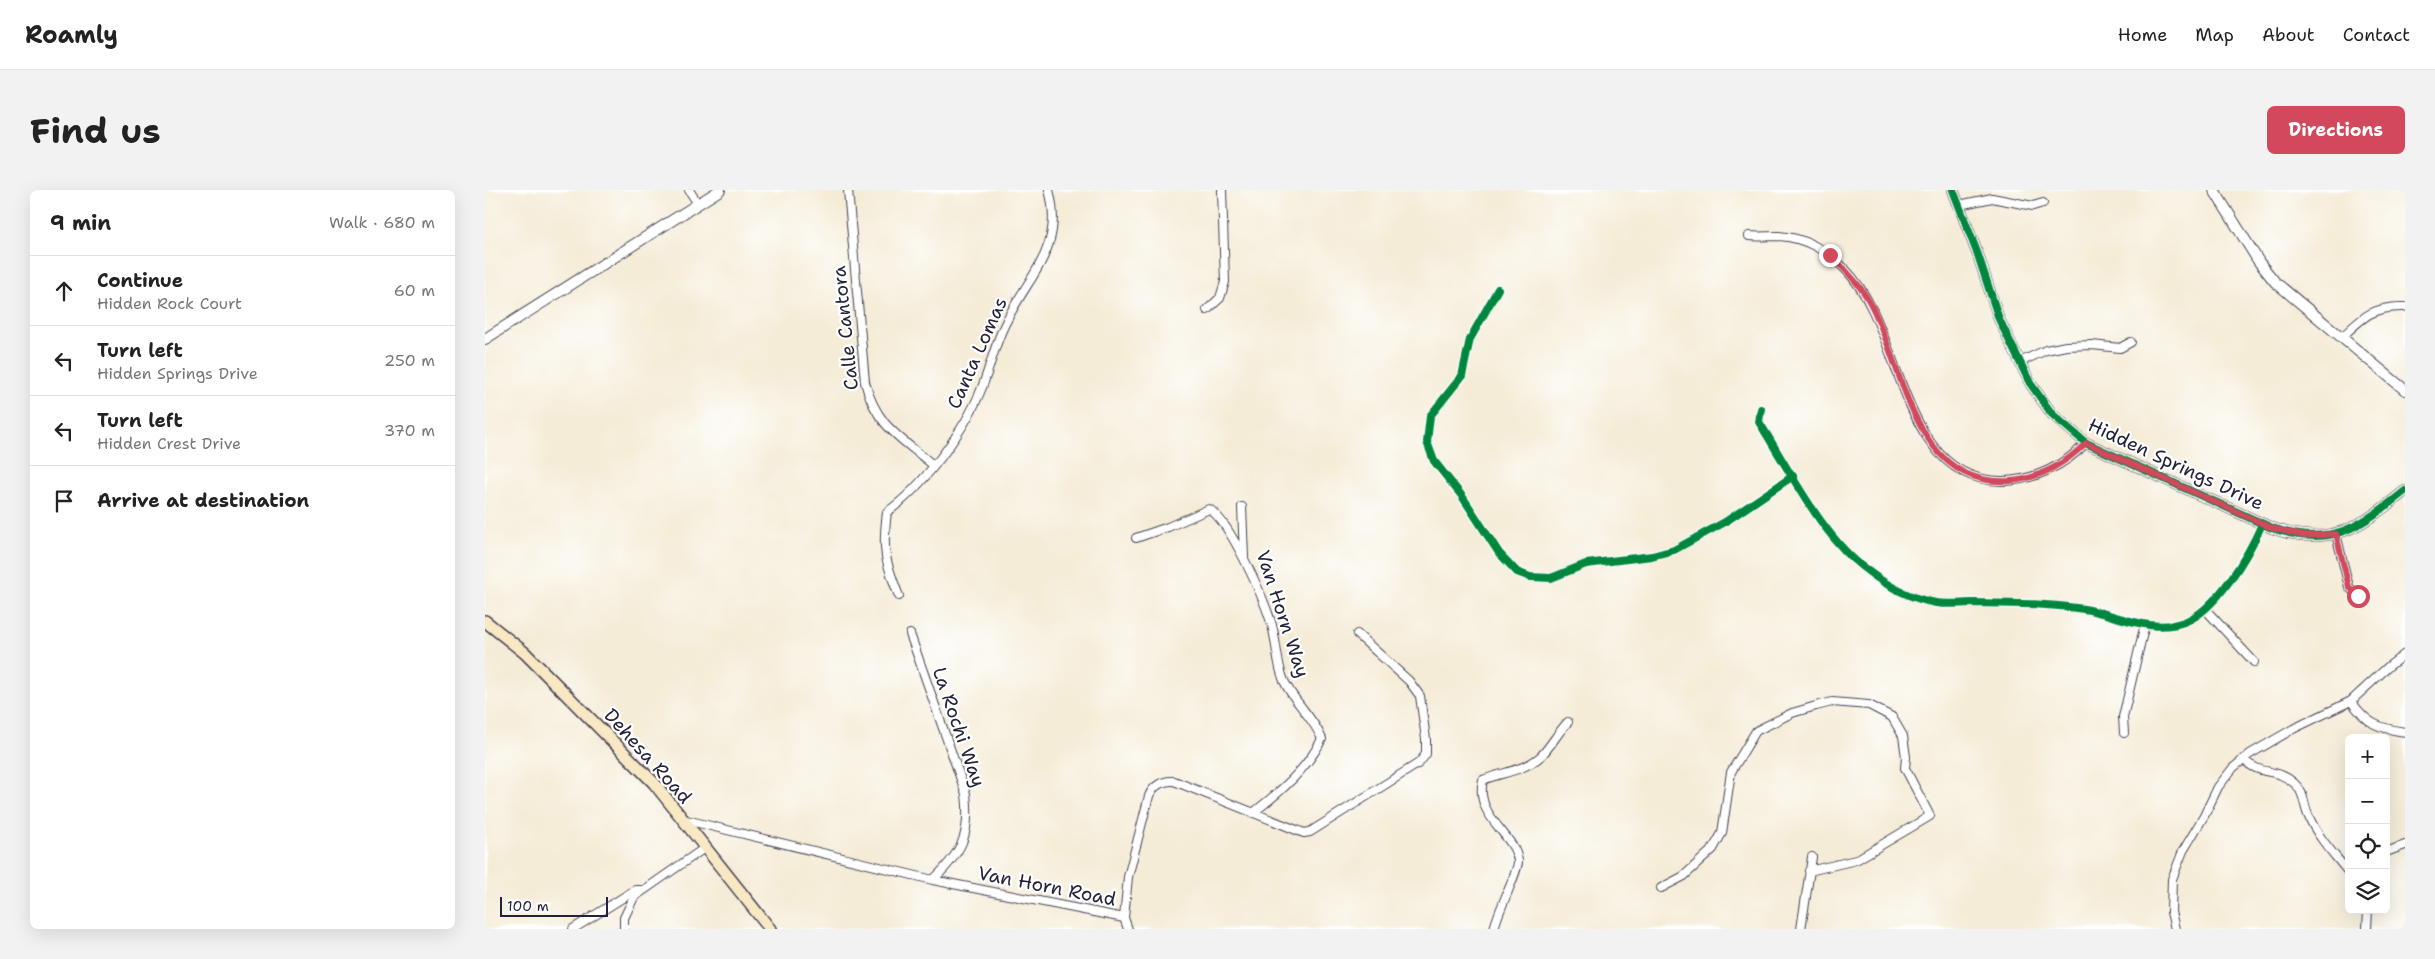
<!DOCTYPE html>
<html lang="en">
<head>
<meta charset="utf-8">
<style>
	body { margin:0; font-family:"Shantell Sans",sans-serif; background:#f2f2f2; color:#222 }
	.controls { position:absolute; right:15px; bottom:15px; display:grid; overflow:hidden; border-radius:8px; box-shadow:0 5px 20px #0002 }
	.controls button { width:45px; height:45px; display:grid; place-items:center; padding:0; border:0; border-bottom:1px solid #e0e0e0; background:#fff; color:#222; font:25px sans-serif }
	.scale { position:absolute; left:15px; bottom:12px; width:108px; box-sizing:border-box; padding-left:5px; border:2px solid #22223b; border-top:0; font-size:14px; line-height:18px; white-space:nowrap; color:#22223b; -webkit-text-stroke:4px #fff; paint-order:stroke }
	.stop { position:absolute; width:15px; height:15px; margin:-11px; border:4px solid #d1495b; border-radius:50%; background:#fff }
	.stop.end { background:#d1495b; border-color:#fff; box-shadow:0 1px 5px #0008 }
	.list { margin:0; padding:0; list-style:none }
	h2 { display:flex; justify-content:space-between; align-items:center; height:65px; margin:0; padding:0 20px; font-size:21px }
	h2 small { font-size:16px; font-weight:400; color:#767676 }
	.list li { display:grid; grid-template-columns:32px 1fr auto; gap:15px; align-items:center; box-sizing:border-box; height:70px; padding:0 20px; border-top:1px solid #e0e0e0 }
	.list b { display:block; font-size:19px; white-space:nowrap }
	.list p { margin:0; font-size:16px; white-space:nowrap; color:#767676 }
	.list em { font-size:16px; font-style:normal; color:#767676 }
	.icon { flex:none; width:28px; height:28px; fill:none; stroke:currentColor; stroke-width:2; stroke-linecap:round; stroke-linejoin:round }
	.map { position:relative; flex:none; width:1920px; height:739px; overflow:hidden; border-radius:8px }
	header { display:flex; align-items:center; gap:30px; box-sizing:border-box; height:70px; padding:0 25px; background:#fff; border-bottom:1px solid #e0e0e0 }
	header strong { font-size:24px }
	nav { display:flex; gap:28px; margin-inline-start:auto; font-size:18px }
	.intro { display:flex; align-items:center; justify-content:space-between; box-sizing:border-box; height:120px; padding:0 30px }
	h1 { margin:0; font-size:35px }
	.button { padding:12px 22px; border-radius:8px; background:#d1495b; color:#fff; font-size:18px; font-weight:700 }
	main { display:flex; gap:30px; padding:0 30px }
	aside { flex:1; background:#fff; border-radius:8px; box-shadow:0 5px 20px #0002 }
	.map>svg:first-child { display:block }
</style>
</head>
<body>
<header>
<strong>Roamly</strong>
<nav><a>Home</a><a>Map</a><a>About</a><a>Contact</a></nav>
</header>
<div class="intro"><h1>Find us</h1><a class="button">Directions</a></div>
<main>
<aside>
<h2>9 min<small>Walk · 680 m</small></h2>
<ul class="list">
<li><svg class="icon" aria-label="ahead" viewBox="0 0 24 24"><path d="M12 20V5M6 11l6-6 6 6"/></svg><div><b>Continue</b><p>Hidden Rock Court</p></div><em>60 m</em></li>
<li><svg class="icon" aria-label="left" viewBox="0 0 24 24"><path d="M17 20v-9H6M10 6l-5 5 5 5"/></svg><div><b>Turn left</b><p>Hidden Springs Drive</p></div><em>250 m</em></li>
<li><svg class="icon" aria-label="left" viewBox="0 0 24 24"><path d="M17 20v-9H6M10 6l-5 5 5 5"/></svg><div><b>Turn left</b><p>Hidden Crest Drive</p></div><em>370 m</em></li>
<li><svg class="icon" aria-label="arrive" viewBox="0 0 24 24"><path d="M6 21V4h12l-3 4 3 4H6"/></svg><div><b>Arrive at destination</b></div></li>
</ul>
</aside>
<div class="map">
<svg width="1920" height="739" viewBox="0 0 1920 739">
	<rect width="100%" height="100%" fill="#fff"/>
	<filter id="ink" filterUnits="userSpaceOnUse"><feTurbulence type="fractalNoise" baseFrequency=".02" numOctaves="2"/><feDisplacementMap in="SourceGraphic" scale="10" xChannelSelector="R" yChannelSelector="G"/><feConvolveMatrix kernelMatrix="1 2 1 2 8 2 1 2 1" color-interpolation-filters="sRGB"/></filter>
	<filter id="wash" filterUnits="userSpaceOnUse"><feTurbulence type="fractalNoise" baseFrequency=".0096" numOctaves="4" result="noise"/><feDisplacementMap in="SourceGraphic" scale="20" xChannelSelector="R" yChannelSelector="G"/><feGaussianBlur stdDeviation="1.12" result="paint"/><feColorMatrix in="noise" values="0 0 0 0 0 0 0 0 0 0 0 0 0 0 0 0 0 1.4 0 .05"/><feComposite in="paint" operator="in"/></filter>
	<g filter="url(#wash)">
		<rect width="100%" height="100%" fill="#f5ecd7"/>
	</g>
	<g filter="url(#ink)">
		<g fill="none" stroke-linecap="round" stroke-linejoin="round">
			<defs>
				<path id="minor" d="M204 0 213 14
					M363 0 380 192C391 236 415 247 448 275
					M1474 15 1507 8 1548 16 1558 13
					M1264 46C1274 47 1283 46 1294 46 1321 48 1341 60 1360 79 1419 137 1413 291 1517 291 1549 291 1580 275 1601 253
					M1013 99 985 149 977 186 945 226 942 252 949 271 977 306 1014 363 1032 382 1045 387 1066 388 1101 374 1167 366 1189 360 1240 332 1308 286
					M722 120 735 108 740 92 737 0
					M1856 148C1878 127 1888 116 1920 117
					M1535 172 1561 160 1581 156 1607 155 1635 158 1646 152
					M1276 219 1274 232C1304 279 1338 349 1383 381 1402 396 1427 409 1451 413 1463 415 1477 413 1489 413 1526 414 1563 413 1599 419 1631 424 1666 444 1699 432 1731 421 1764 364 1777 334
					M757 317 759 367
					M1851 344 1864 397 1873 406
					M651 348 683 337 724 319C745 331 778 407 786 432 792 451 791 472 799 491 809 512 828 527 837 549 822 579 795 602 768 623
					M414 406C400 371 397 360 402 322 437 298 480 240 496 200 505 178 510 153 521 132 544 84 580 58 564 0
					M1721 420 1769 472
					M425 444 481 604C486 645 477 662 448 690
					M1866 511C1882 534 1893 538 1920 542
					M1639 543 1638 527 1660 434
					M1758 569C1776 587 1791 577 1809 593 1820 602 1818 615 1824 627 1833 648 1850 665 1864 683
					M197 629 448 690 639 728
					M1901 662 1920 655
					M1176 698 1199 686 1228 659 1237 643 1246 582 1271 541 1307 523 1331 516 1347 512 1384 515 1407 527 1418 546 1421 567 1420 578 1445 626 1371 670 1324 681
					M639 728 643 687 664 606C668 596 678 590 689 591L819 643 825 642 934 573 941 564V549L935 506 924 491 872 444
					M639 728 643 739
					M88 739 150 700H158
					M139 739V728L149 707 221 657
					M1009 739C1012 723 1034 680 1033 671 1030 644 989 627 998 590 1018 582 1039 581 1056 566 1066 556 1073 542 1083 532
					M1316 739 1327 667
					M1690 739 1686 722 1687 689 1698 661 1719 626 1733 597 1748 578 1765 564 1808 539 1866 511 1904 476 1920 464
					M1882 739 1883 720"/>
				<path id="tertiary" d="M1468 0 1493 65 1514 129 1545 193 1567 224 1601 253 1787 338C1846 359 1875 337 1920 301
					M1729 0 1774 72 1790 92 1920 200
					M0 149 235 0"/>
				<path id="secondary" d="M0 431 40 463 169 593 285 739"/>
			</defs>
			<use href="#minor" stroke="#424052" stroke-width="10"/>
			<use href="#tertiary" stroke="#424052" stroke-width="12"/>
			<use href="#secondary" stroke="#424052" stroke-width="14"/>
			<use href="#minor" stroke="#fff" stroke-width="8"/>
			<use href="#tertiary" stroke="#fff" stroke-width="10"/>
			<use href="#secondary" stroke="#f8e8c3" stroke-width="11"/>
			<defs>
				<path id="cycleway" d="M1468 0 1493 65 1514 129 1545 193 1567 224 1601 253 1787 338C1846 359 1875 337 1920 301
					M1013 99 985 149 977 186 945 226 942 252 949 271 977 306 1014 363 1032 382 1045 387 1066 388 1101 374 1167 366 1189 360 1240 332 1308 286
					M1276 219 1274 232C1304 279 1338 349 1383 381 1402 396 1427 409 1451 413 1463 415 1477 413 1489 413 1526 414 1563 413 1599 419 1631 424 1666 444 1699 432 1731 421 1764 364 1777 334"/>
			</defs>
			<use href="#cycleway" stroke="#fff" stroke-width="11"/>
			<use href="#cycleway" stroke="#00873e" stroke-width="8"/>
		</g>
	</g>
	<g fill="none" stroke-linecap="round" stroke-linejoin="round" filter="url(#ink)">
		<path stroke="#d1495b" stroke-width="6" d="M1345 65C1360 79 1374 93 1384 111 1419 174 1427 298 1525 291 1554 289 1581 273 1601 253L1787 338 1819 346 1851 344 1864 397 1873 406"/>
	</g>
	<g text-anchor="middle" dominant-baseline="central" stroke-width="4.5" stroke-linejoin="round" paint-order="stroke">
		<g font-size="19" fill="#22223b" stroke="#fff">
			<text transform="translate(360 138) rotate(-96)">Calle Cantora</text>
			<text transform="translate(492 163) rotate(-66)">Canta Lomas</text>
			<text transform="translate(1691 274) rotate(25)">Hidden Springs Drive</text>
			<text transform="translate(798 424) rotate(72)">Van Horn Way</text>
			<text transform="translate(474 537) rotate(71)">La Rochi Way</text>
			<text transform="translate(163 566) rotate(48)">Dehesa Road</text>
			<text transform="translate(562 696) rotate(11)">Van Horn Road</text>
		</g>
	</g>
</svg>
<div class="controls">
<button>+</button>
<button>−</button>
<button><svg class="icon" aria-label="locate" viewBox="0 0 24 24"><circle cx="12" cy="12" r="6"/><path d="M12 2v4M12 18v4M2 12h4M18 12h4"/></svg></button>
<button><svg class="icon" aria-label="layers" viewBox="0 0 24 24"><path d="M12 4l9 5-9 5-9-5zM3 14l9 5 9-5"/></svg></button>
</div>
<div class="scale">100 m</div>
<div class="stop" style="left:1873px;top:406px"></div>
<div class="stop end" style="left:1345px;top:65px"></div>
</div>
</main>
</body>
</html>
